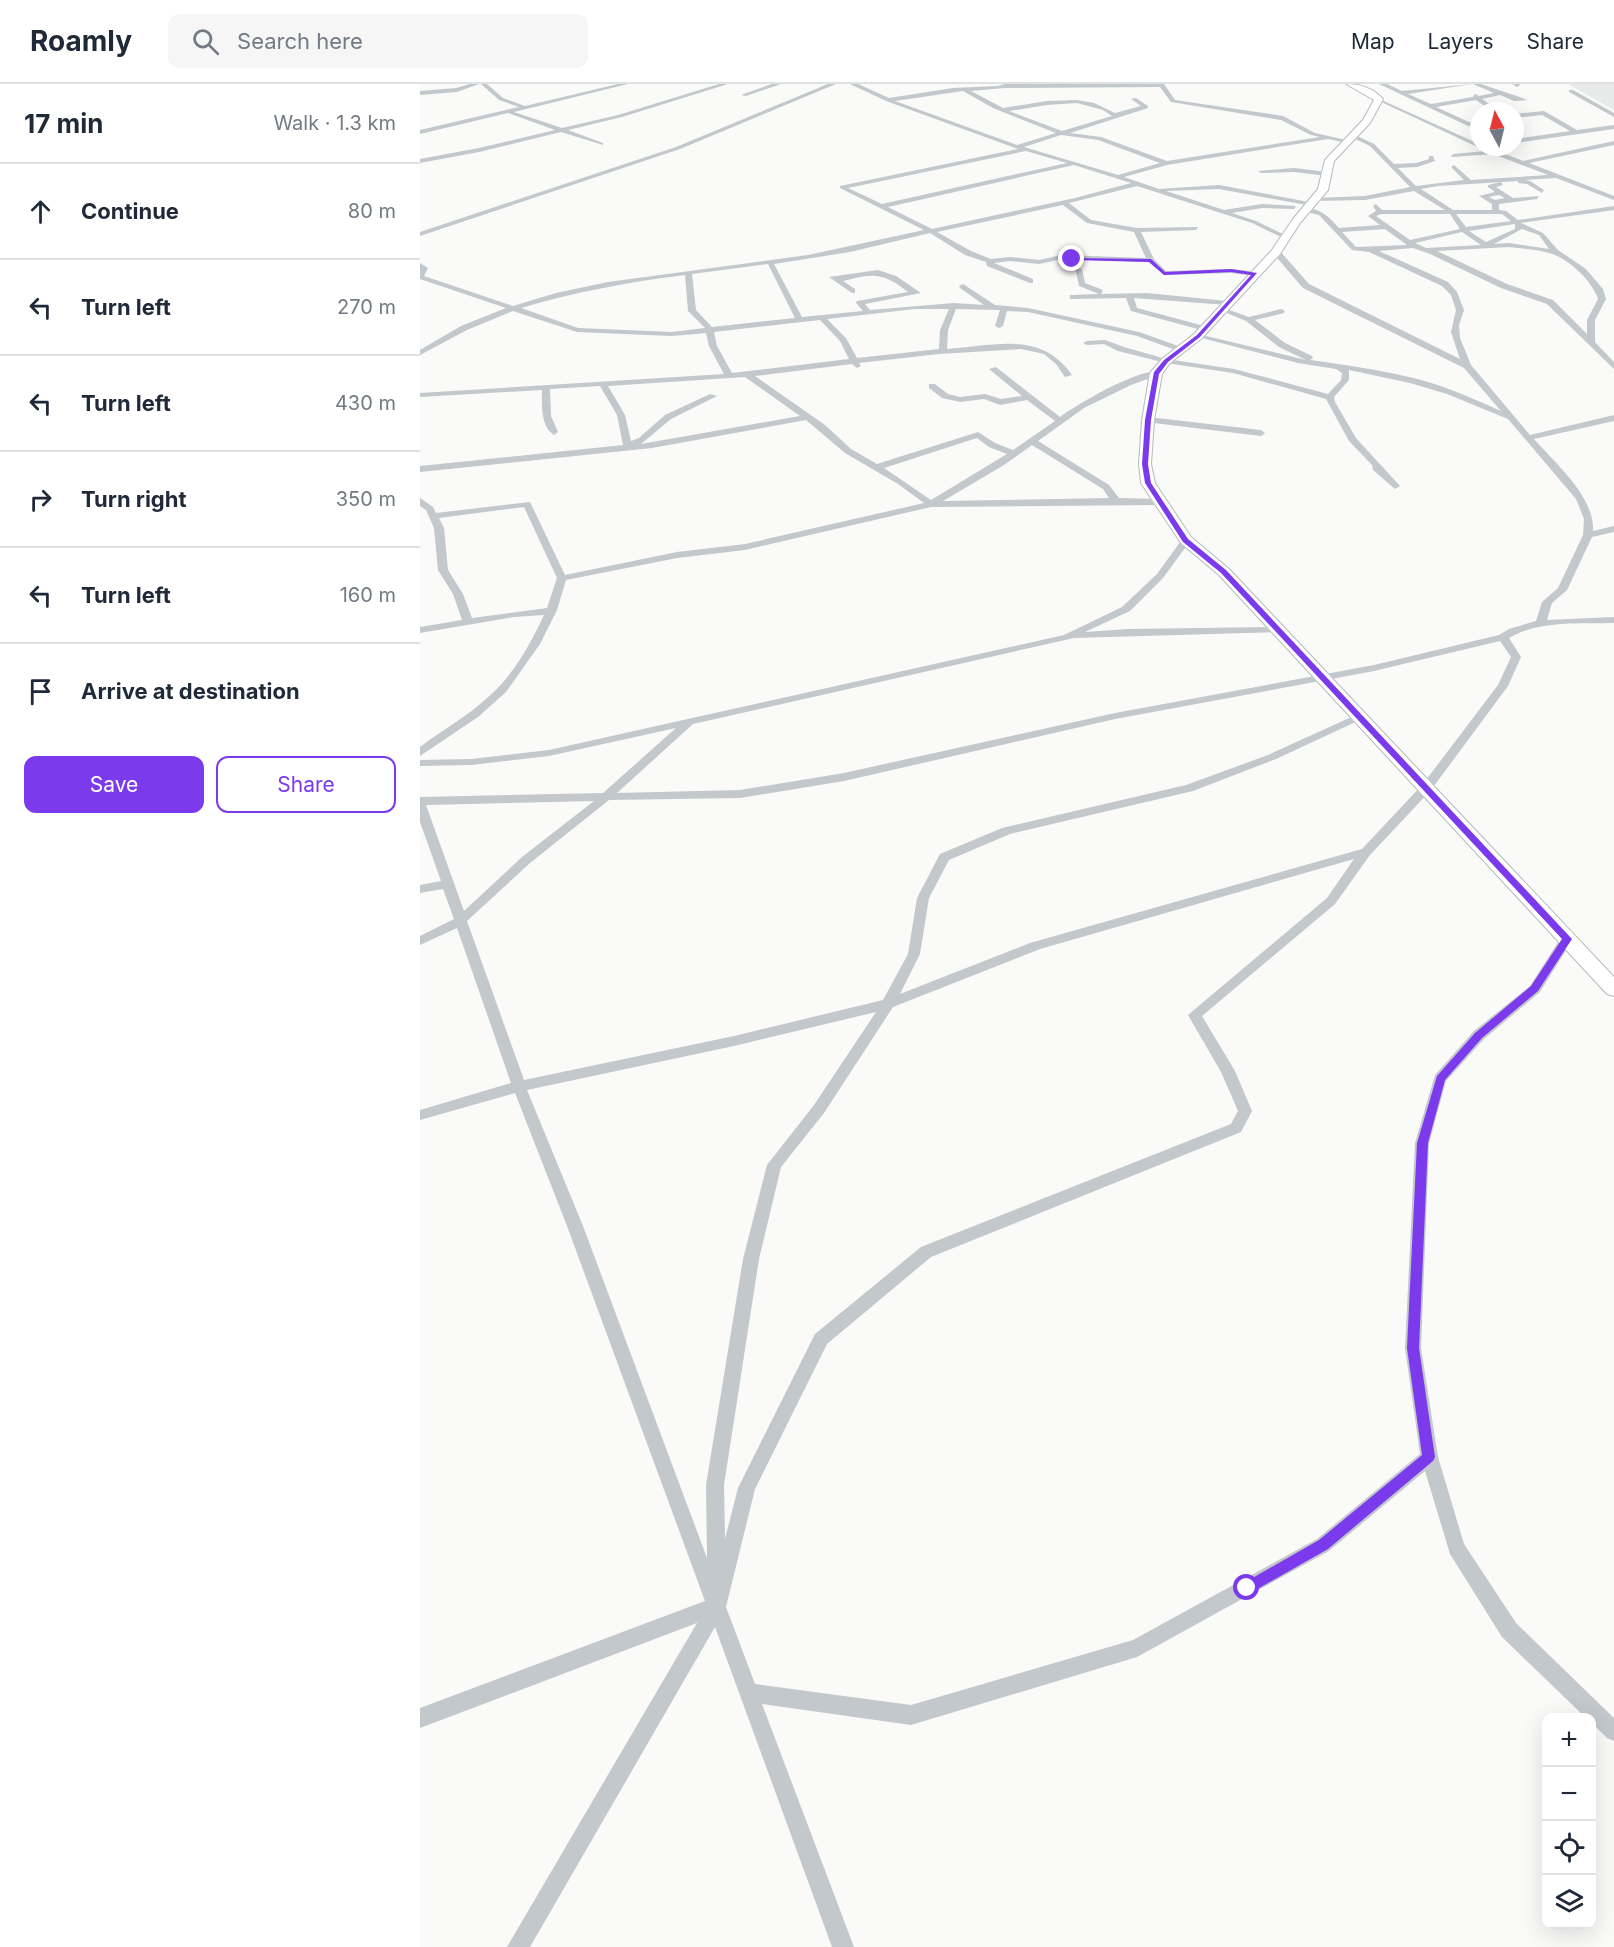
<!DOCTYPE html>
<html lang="en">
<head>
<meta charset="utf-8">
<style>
	body { margin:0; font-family:Inter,sans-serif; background:#f6f6f7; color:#1f2937 }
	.controls { position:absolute; right:18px; bottom:18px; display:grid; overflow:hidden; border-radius:12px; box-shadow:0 6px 24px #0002 }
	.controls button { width:54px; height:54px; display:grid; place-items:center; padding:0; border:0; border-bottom:2px solid #e0e1e3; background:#fff; color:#1f2937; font:30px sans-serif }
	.compass { position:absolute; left:1050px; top:18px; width:54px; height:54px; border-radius:50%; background:#fff; box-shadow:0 6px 24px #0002; rotate:353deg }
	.stop { position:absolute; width:18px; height:18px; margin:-14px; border:4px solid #7c3aed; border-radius:50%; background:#fff }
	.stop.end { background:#7c3aed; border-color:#fff; box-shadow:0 2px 6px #0008 }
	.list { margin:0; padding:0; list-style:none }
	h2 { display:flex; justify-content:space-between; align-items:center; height:78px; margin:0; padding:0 24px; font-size:26px }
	h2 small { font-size:20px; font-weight:400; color:#747a83 }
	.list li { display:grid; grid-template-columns:39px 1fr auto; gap:18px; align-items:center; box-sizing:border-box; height:96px; padding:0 24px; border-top:2px solid #e0e1e3 }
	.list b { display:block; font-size:22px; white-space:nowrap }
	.list em { font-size:20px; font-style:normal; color:#747a83 }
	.actions { display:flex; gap:12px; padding:18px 24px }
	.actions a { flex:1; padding:14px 0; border:2px solid #7c3aed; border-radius:12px; text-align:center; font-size:21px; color:#7c3aed }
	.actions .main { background:#7c3aed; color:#fff }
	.icon { flex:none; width:33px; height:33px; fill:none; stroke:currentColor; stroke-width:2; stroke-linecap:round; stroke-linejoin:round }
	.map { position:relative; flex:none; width:1194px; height:1863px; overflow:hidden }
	header { display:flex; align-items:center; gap:36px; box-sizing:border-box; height:84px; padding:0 30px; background:#fff; border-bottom:2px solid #e0e1e3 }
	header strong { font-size:28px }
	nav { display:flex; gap:33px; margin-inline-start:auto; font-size:21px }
	.search { width:420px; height:54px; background:#f6f6f7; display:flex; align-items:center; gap:15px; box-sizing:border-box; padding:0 21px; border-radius:12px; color:#747a83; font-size:22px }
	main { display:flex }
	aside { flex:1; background:#fff }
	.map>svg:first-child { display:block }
</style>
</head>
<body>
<header>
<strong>Roamly</strong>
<div class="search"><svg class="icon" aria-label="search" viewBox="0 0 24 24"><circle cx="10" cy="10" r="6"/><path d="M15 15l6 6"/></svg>Search here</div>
<nav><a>Map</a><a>Layers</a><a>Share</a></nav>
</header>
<main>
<aside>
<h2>17 min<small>Walk · 1.3 km</small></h2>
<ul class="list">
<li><svg class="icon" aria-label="ahead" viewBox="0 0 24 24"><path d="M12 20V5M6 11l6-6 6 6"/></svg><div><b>Continue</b></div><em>80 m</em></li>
<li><svg class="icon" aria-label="left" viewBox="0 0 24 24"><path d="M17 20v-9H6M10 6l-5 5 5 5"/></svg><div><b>Turn left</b></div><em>270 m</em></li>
<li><svg class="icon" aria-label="left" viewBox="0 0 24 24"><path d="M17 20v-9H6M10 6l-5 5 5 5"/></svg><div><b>Turn left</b></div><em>430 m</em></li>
<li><svg class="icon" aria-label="right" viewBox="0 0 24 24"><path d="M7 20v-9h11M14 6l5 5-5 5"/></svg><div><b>Turn right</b></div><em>350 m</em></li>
<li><svg class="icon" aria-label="left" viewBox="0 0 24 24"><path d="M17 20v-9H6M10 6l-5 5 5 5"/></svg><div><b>Turn left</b></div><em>160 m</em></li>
<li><svg class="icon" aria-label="arrive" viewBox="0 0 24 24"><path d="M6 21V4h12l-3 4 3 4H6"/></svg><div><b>Arrive at destination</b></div></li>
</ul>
<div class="actions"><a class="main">Save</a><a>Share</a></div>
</aside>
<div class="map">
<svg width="1194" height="1863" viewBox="0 0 1194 1863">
	<rect width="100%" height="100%" fill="#fafaf8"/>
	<path fill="#e8e9e9" d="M1148 0H1194V26Z"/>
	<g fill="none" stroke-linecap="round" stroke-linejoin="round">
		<defs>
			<path id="secondary" d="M926 0C941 0 953 4 963 15L950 39 914 77 908 106 880 139 860 170 782 254 750 279 742 290 734 336 731 380 735 399 771 453 809 485 1194 893V912L1187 910 799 491 761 459 721 399 719 380 722 336 730 289 742 275 774 250 852 166 873 135 898 105 905 76 943 36 954 16Z"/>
		</defs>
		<use href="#secondary" stroke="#b3babf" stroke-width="2"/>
		<path fill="#c3c8cc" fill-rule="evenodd" d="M50 0H59L37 8 0 11V7L36 4Z
			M61 0H67L83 14 105 22 198 0H208L94 28 142 44 198 31 299 0H308L202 33 148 46 183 59V61L141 48 59 68 0 79V75L59 64 135 46 88 29 0 50V46L99 23 79 16Z
			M352 0H361L326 12 321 11Z
			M408 0H416L260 65 0 152V148L256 63Z
			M430 0H438L469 14 533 4 578 2 585 0H744L755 16 863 32 895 49 930 57 927 59 908 55 747 81 704 93 739 105 799 101 894 119 892 122 799 105 746 107 804 126 842 120 876 122 874 125 842 124 812 129 836 137 867 152 865 155 832 139 717 102 649 119 671 136 717 144 778 143 776 146 721 148 734 175 746 187 811 185 838 188V192H835L811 189 744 191 729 178 642 175 619 180 590 177 574 179 613 195V199H610L567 182 566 178 545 171 510 149 430 168 354 180 382 233 443 227 436 219 437 217 488 208C463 188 453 189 423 197L435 205V209H432L409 193 458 186 476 192 501 209 445 220 450 226 534 219 564 221 540 204 539 202 543 200 575 221 608 224 719 248 764 264V268H761L717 252 608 228 587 227 583 242 579 244 575 242 580 226 536 225 528 246 527 265C574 262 621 246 652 291L645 293 636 280 624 270 601 265 519 270 439 279 441 282 437 284 432 280 335 292 405 341 431 365 457 380 558 348 575 359 593 366 635 337 607 316 580 321 564 315 540 318 522 314 509 304V300H515L528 310 540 313 565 310 581 315 602 312 569 285 576 283 640 333C659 319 716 286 739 287V291L711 301 664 324 618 357 689 401 699 414 739 415 744 418 739 421 511 423 325 466 257 474 146 496 137 526 120 560 86 608 58 633 0 672V663C22 646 47 633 67 614 93 592 110 561 124 531L94 533 0 549V543L42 536 33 510 18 486 14 444 6 426 0 422V414L13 423 16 429 110 418 145 491 257 468 325 460 504 419 478 400 425 369 386 336 232 364 0 388V382L203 361 197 331 180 302 130 305 131 332 138 348 134 351C120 342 122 320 122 306L0 313V309L304 290 289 262 286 249 252 252 157 248 93 227 47 246 0 271V266L41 242 86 224 0 195V179L8 184 4 192 93 222 136 209 188 198 388 171 504 146 420 104V102L598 65 466 17ZM740 3 751 18 861 36 891 51 900 53 747 77 681 53 650 49 728 24V22L716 14 711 15 721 22 695 29 674 19 657 16 627 17 583 24 551 7 585 4ZM543 7 573 24 636 49 597 61 475 17ZM657 19 683 26 692 32 642 47 589 27 627 21ZM641 51 678 56 740 79 698 91 604 63ZM606 67 647 79 462 120 428 104ZM654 81 711 99 655 114 512 145 468 123ZM643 121 667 139 714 148 726 174 642 171 619 176 590 173 571 175 551 167 517 148ZM348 180 375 234 292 243 276 226 272 190ZM265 191 268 227 285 244 252 248 158 244 101 224C155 208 209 198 265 191ZM495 225H529L520 246 519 265 437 274 426 254 407 235ZM400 236 420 257 429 275 312 289 297 262 294 248ZM325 293 380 332 221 360 251 335 297 312 290 310 245 331 219 354 211 357 205 331 188 302ZM557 354 569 363 587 370 511 416 464 384ZM612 361 683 405 689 414 523 417 584 381ZM104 423 137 494 127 524 52 534 43 510 28 486 24 444 19 434Z
			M959 0H967L982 7 1052 0 988 10 1011 20 1053 13 1055 10 1059 12 1074 9 1053 0H1061L1108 16 1094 17 1080 11 1062 15 1071 21 1073 25 1071 27H1063L1066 23 1056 16 1016 23 1049 38 1059 39V43L1048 42Z
			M1092 0H1099L1100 1 1097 3Z
			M1149 6H1153L1194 29V33L1149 8Z
			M957 14 1059 60V63H1068L1103 77 1194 57V61L1109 79 1194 112V116L1136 94 1105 96 1110 97 1124 106 1122 109 1107 100 1098 99V97L1018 102 1001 105 1033 126H1072V120L1059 112 1075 108 1068 103V101L1081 98 1083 101 1076 103 1093 114 1119 112 1117 115 1079 120V126L1086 127 1098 136 1194 122V126L1101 139 1123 149 1138 166 1166 185 1183 205 1186 215 1175 236V258L1194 278V285L1127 220 1081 204 1010 170 993 164 959 167 1028 198 1037 208 1044 226 1039 241 1040 254 1051 281 1110 351 1194 331V337L1114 355C1135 379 1175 413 1173 447L1194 442V448L1172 453 1147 506 1132 519 1127 536 1194 533V539C1160 540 1119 536 1089 554L1101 573 1088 602 1011 706 950 771 915 820 782 932 815 987 832 1027 821 1048 511 1173 407 1260 335 1405 306 1523 335 1600 491 1621 713 1556 897 1455 1000 1370 985 1264 995 1059 1015 991 1054 947 1110 902 1142 852 1147 851 1153 855 1120 908 1064 955 1026 997 1009 1059 1001 1264 1018 1373 1044 1460 1096 1539 1194 1634V1657L1187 1654 1172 1639V1634H1166L1082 1553 1030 1470 1005 1387 909 1467 717 1573 491 1641 342 1620 434 1863H412L295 1543 110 1863H87L277 1539 0 1644V1624L285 1517 147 1142 95 1009 0 1036V1026L91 999 37 844 0 861V852L34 835 23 805 0 809V801L21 797 0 738V713L183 709 256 644 129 672 51 681 0 682V676L51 675 129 666 644 551 702 523 737 490 763 454 766 453 771 456 743 494 710 527 665 548 708 545 858 543 863 546 862 548 654 554 273 640 197 709 320 706 424 689 695 629 954 581 1079 551 1089 545 1116 537 1122 518 1138 504 1163 451 1164 435 1156 415 1088 335 1027 310 990 299 929 286V296L914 313 915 318 936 354 980 402 975 405 953 386 952 381 929 357 906 315 813 289 746 279 698 267 684 260 667 261 663 259 667 257 685 256 704 263 746 275 814 285 908 310 921 296 922 289 916 285 878 279 774 252 778 250 886 276 859 263 826 237 797 225 801 223 829 233 861 225 865 227 864 229 835 236 865 259 892 272 893 274 890 276C938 283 989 289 1034 307 1050 313 1065 320 1081 327L1044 284 883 204 852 168 859 166 889 200 1040 275 1031 248 1036 226 1031 211 1022 202 949 168 932 166 899 131 882 127C897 120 909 133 919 144L960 141 948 132 956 127 953 122 956 120 962 126H1025L994 107 945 116 894 117 896 114 945 112 990 103 950 62 931 53 933 50 954 60 974 80 996 79 1009 75V72H1013L1015 77 997 83 978 84 996 102 1044 96 1031 83 1034 81 1051 96 1128 91 1073 70 1031 73 1033 70 1066 67 957 16ZM1079 111 1085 114 1075 116 1069 113ZM961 130H1030L1040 145 990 156 956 132ZM1036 130H1082L1091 137 1046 143ZM1095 140V145L1066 158 1049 147ZM965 145 987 161 936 163 922 148ZM1102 145 1119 151 1129 165 1089 159 1074 160ZM1042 148 1061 161 1006 164 995 159ZM1089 163C1103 165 1119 165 1132 170 1149 175 1173 198 1178 215L1167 236V250L1133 216 1087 200 1017 167ZM1080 557 1091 573 1078 601 1003 700 942 765 610 859 480 910 500 870 509 814 529 776 590 750 773 707 856 675 942 635V631L938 630 848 671 766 701 582 744 520 770 497 814 488 870 463 916 314 952 104 996 47 837 110 779 189 716 320 714 424 697 695 635 954 587ZM174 717 102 773 44 827 6 721ZM934 775 907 814 768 931 801 988 818 1027 811 1040 501 1163 395 1250 318 1404 305 1455 304 1401 339 1175 361 1083 404 1029 473 923 620 865ZM456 928 394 1021 347 1081 323 1175 286 1401 287 1474 163 1142 107 1006 314 962Z
			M1124 27 1157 46 1194 41V45L1095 59V55L1150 47 1122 31 1095 34V30Z
			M874 84 907 88 910 90 907 92 874 88 841 89 838 87Z
			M655 183 662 185 665 199 683 206 681 210 727 209 807 217 811 219 807 221 714 214 717 224 788 243V247H785L711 227 706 214 650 215V211H653L679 210 659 202Z
			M728 333 841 346 845 349 841 352 725 338 724 336Z"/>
		<use href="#secondary" fill="#fff" fill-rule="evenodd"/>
	</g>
	<path fill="#7c3aed" d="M650 174 731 175 745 188 811 185 837 189 780 253 748 278 739 290 731 336 728 380 731 399 768 455 806 486 1152 855 1118 907 1062 954 1025 996 1008 1059 999 1264 1015 1373 1013 1377 908 1465 827 1511 820 1504 822 1500 899 1456 1002 1371 987 1264 997 1059 1017 992 1055 949 1111 902 1142 855 801 489 763 458 725 399 722 380 725 336 734 288 744 276 777 251 831 191 811 188 744 191 729 178 652 176Z"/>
</svg>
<div class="controls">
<button>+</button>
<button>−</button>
<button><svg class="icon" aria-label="locate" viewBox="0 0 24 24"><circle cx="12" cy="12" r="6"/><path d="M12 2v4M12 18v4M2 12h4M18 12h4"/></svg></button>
<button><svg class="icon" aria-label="layers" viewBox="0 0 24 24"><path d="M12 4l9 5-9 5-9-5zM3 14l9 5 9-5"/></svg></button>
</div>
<svg class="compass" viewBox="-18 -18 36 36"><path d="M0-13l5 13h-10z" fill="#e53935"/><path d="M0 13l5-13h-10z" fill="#747a83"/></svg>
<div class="stop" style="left:827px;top:1504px"></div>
<div class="stop end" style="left:652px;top:175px"></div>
</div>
</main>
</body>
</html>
